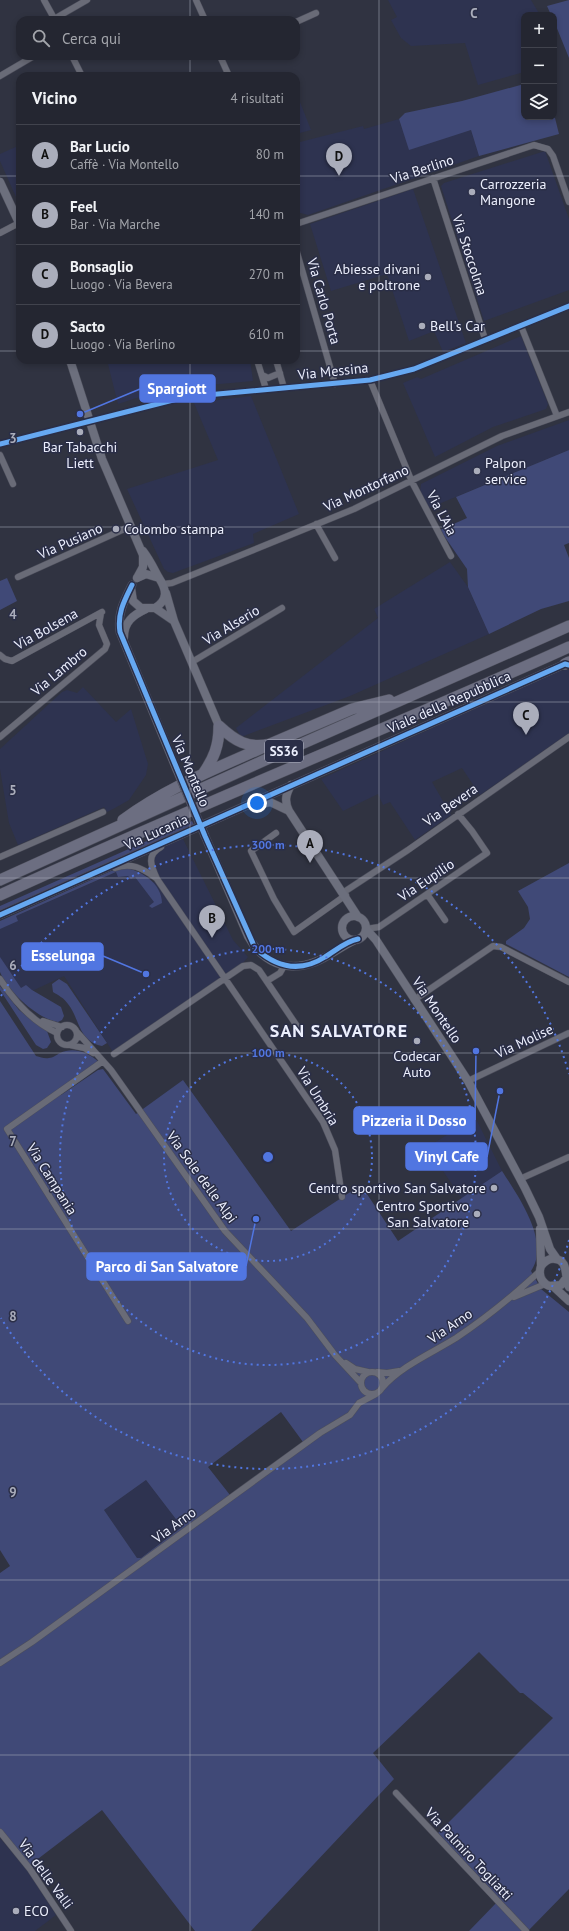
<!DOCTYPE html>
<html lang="it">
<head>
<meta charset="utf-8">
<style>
	body { margin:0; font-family:"PT Sans",sans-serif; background:#30323d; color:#f1f3f6 }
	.controls { position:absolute; right:12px; top:12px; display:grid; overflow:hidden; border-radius:8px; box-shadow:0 2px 6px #0003 }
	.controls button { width:36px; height:36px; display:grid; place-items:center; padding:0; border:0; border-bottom:1px solid #41434d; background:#242631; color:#f1f3f6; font:20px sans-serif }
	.you { position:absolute; left:257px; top:803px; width:14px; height:14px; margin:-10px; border:3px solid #fff; border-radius:50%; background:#1a73e8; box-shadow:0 0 0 6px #1a73e833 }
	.badge { display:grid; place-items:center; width:26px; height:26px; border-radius:50%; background:#aaadbb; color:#111; font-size:13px; font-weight:700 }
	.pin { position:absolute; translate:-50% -33px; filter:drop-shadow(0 1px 2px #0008) }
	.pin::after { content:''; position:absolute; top:21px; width:14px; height:12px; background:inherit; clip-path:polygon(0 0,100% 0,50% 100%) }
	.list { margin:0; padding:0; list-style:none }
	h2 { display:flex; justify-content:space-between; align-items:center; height:52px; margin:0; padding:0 16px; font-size:17px }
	h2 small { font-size:13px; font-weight:400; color:#a3a5ab }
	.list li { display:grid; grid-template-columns:26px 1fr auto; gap:12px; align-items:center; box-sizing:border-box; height:60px; padding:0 16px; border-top:1px solid #41434d }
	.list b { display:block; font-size:15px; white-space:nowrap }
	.list p { margin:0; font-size:13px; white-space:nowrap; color:#a3a5ab }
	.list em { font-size:13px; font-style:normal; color:#a3a5ab }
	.icon { flex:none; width:22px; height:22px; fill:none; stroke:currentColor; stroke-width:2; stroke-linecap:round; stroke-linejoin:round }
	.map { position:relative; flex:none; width:569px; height:1931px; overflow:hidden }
	.search { position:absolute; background:#242631; box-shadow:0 2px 6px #0003; left:16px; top:16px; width:284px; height:44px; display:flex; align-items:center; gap:10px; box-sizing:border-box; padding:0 14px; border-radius:12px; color:#a3a5ab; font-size:15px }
	.panel { position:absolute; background:#242631; box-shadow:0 2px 6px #0003; left:16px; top:72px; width:284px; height:292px; border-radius:12px }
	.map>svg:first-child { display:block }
</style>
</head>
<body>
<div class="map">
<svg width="569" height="1931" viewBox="0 0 569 1931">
	<rect width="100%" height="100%" fill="#303341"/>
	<path fill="#2e3350" d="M388 0H531L540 15H524V72L478 85 465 43 411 46 401 38 391 20 397 17Z
		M298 97 311 130 296 134V98Z
		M399 119 402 129 453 135 471 130 479 156 308 215 297 212 296 143 363 126 364 129Z
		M20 145V206L0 161V154Z
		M545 151 569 219V290L484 321 441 186 444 183Z
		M413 189 466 343 443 352 434 331 409 341 387 274 331 291 310 224Z
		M521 336 548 404 546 409 493 427 435 457 403 383 417 377 421 379Z
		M107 360H250L253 381 164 389 118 404Z
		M251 396 299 514 253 534 254 543 173 573 168 572 164 569 127 489 218 460 194 403Z
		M569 420V450L429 508 420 492 421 484 497 446Z
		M450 562 468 587 489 634 350 696 241 737 236 728 378 618 374 609Z
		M565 670H569V733L480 795 462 768 432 782 451 815 415 840 390 802 383 805 378 794 343 811 321 779 555 672Z
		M83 687 116 722 131 709 148 764 146 775 129 800 115 808 107 812 104 807 18 845 9 823 0 769V749L62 692 67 690 77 693Z
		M182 837 233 940 248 957 242 964 113 1052 64 976 32 991 21 989 0 958V923L119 871 151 884 159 878 153 860 157 852Z
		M475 1117 502 1171 462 1199 429 1150 431 1145Z
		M146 1480 182 1527 141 1558H137L104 1510Z
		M0 1838 27 1870 56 1915 35 1931H0Z"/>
	<path fill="#404977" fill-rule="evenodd" d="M569 0V58L554 21V15H551L547 6Z
		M524 84V117H554V114L559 134 479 156 471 130 409 150 399 119 405 113 462 101Z
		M569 450V543L564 545 569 558V601L541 609 489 634 468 587 467 569 440 530 467 518 456 497Z
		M7 578 17 601 0 610V581Z
		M192 821 194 825 0 912V906Z
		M569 863V977L506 944V941L524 928 530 919 528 907 518 891Z
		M126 868C142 871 162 884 162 903L152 908 149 906 154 902 135 877 131 879 128 876 118 877 116 872 16 916 18 921 0 929V921L111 871Z
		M0 957 21 988 26 985 32 990 61 1007 64 1016 62 1020 58 1022C38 1019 8 992 0 972 0 968 0 961 0 957Z
		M59 979 67 984 107 1043 102 1046C78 1041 80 1019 68 1004 64 998 58 995 53 992L52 984Z
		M0 986 19 1010 47 1031 51 1042 47 1048 43 1049 36 1045 0 990Z
		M0 1001 36 1056C41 1057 44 1059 49 1058 53 1058 56 1055 60 1053 74 1046 89 1053 99 1062L58 1090 61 1095 98 1070 103 1069 136 1114 183 1080 291 1231 361 1185 398 1241 502 1171C518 1196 551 1242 531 1271L541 1289 569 1312V1889L528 1931H469L500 1899 438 1833 553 1718 523 1693H520L479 1652 373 1753 394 1779 251 1931H195L102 1810 26 1868 0 1835V1573L10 1566 0 1550ZM281 1412 303 1442 230 1495 208 1467ZM146 1480 182 1527 141 1558H137L104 1510Z"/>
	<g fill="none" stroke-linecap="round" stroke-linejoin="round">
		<defs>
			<path id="street" d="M44 0 55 20
				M196 0 205 20
				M54 19 87 0
				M296 22 316 13
				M72 56 82 76
				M220 56 229 76
				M0 76 34 56
				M433 178 485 339
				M296 224 534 145 548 149 553 156 569 202
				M0 233 19 223
				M296 249 335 384
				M521 326 557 416
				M257 360 266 389
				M276 360 284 388
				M262 375 268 378 280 373
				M370 380 412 482 451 556
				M0 444 185 397 370 380 414 369 569 306
				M0 455 13 484
				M316 524 335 558
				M18 577 131 526
				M164 584 172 583 192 575 354 509 502 436 569 412
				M0 655 5 659 12 661 102 612
				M192 662 282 608
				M0 737 105 649 107 644 99 625 101 613
				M276 833 251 851 274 899 294 932 346 895
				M161 847C146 855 151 866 157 879L323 1122 335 1150 342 1197
				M0 857 103 812
				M115 868C131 862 142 868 156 878
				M344 892 408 850 569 737
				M427 894 445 920
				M366 929 379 927 487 853 472 831 458 814
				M0 979C14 1001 33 1022 57 1033
				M267 981 280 973 284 966
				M414 1000 493 946 501 947 569 982
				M43 1021 62 1027
				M57 1035a10 10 0 1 1 20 0a10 10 0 1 1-20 0Z
				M77 1032 111 1070 225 1231 307 1318 335 1355 361 1383
				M70 1045 84 1048 93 1053
				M114 1054 243 966 251 965 259 970 297 1026
				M103 1061 7 1129 128 1321
				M468 1081 569 1033
				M520 1179 569 1157
				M514 1297 545 1284
				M346 1363 355 1369 368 1372
				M361 1383a11 11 0 1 1 22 0a11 11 0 1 1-22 0Z
				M377 1372 387 1373 399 1371
				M382 1388C401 1366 432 1353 456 1338 486 1318 514 1295 540 1271
				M0 1663 32 1642 320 1433 350 1415 359 1403 376 1394
				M396 1793 526 1931
				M0 1832 30 1869 71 1931"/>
			<path id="secondary" d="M0 182 20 225
				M70 360 102 459 143 555V567L137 578
				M137 578 146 574 159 578
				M132 585C124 601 117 614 120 632L176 768
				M131 588 133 601 141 608H155C168 600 167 590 159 578 154 569 150 560 143 551
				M166 593 174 621 219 726
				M155 608 174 621
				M124 637C124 622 133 615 146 609
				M291 785C286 794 284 801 289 811L358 917
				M253 806 270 802 289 811
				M205 836 248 936C262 962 286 973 315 962 329 957 341 946 355 940
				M0 915 565 664
				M342 928a12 12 0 1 1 24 0a12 12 0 1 1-24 0Z
				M366 929 376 940 468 1081 525 1188 539 1217 550 1249 557 1259
				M540 1229 541 1266
				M567 1277 561 1285 549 1286C541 1282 538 1275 541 1266 545 1261 549 1258 555 1259 569 1260 564 1277 569 1287
				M554 1287 569 1301"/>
			<path id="highway" d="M565 664 569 662
				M219 726C235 741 248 749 270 744L352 709 389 700
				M203 774C214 758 219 746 219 726
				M123 820C166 788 217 768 264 747
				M0 880 265 760 569 626
				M0 895C188 809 380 732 569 647"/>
		</defs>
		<use href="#street" stroke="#4c4e5b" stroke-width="7"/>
		<use href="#secondary" stroke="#4c4e5b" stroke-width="9"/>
		<use href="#highway" stroke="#4c4e5b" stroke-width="12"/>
		<use href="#street" stroke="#696b77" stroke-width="6"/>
		<use href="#secondary" stroke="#6c6f7d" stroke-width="8"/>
		<use href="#highway" stroke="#6c6e81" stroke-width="11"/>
		<defs>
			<path id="secondary-bridge" d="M176 768 205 836"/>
		</defs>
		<use href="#secondary-bridge" stroke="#4c4e5b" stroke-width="9" stroke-linecap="butt"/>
		<use href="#secondary-bridge" stroke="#6c6f7d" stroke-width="8"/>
		<defs>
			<path id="cycleway" d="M0 444 185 397 370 380 414 369 569 306
				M132 585C124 601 117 614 120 632L205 836 255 948C276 967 300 973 325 957 335 951 346 941 358 939
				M0 915 565 664 569 665"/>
		</defs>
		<use href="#cycleway" stroke="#2a2e47" stroke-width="8"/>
		<use href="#cycleway" stroke="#66a8f1" stroke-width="5"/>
	</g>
	<path fill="none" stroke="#aaadbb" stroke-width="1" stroke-opacity="0.55" d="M190 0V20M379 0V1931M190 56V76M0 176H20M296 176H569M0 351H20M296 351H569M190 360V1931M0 527H569M0 702H569M0 878H569M0 1053H569M0 1229H569M0 1404H569M0 1580H569M0 1755H569"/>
	<g fill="none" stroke="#5176e1" stroke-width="2" stroke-dasharray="2 4">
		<circle cx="268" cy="1157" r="104"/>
		<circle cx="268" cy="1157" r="208"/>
		<path d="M569 1240A312 312 0 0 1 1 1318M1 996A312 312 0 0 1 569 1074"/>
	</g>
	<g fill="#aaadbb" stroke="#2a2e47" stroke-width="1.5">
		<circle cx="472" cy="192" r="4"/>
		<circle cx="428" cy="277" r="4"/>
		<circle cx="422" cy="326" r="4"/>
		<circle cx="80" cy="432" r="4"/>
		<circle cx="477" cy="471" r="4"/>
		<circle cx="116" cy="529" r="4"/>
		<circle cx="417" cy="1041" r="4"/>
		<circle cx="494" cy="1188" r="4"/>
		<circle cx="477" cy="1214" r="4"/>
		<circle cx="16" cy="1911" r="4"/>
	</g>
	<g text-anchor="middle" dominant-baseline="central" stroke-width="3" stroke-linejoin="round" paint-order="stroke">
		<rect fill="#2a2e47" stroke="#b2b5c6" stroke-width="1" x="265" y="740" width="38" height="22" rx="3"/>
		<g font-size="13" font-weight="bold" fill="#eceffd">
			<text x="284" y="751">SS36</text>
		</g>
		<g font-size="14" fill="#eceffd" stroke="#2a2e47">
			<text transform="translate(422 169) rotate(-18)">Via Berlino</text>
			<text transform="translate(470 255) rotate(72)">Via Stoccolma</text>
			<text transform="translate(324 301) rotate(74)">Via Carlo Porta</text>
			<text transform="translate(333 371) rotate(-6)">Via Messina</text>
			<text transform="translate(366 488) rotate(-25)">Via Montorfano</text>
			<text transform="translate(442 513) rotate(62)">Via L'Aia</text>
			<text transform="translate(70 541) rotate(-24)">Via Pusiano</text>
			<text transform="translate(231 625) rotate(-31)">Via Alserio</text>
			<text transform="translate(46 629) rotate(-29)">Via Bolsena</text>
			<text transform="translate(59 671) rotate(-40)">Via Lambro</text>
			<text transform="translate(449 702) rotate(-24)">Viale della Repubblica</text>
			<text transform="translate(191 771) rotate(67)">Via Montello</text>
			<text transform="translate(450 805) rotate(-35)">Via Bevera</text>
			<text transform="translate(156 832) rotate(-24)">Via Lucania</text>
			<text transform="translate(426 880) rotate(-34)">Via Eupilio</text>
			<text transform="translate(437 1010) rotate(56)">Via Montello</text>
			<text transform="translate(524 1041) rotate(-25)">Via Molise</text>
			<text transform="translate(318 1096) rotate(58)">Via Umbria</text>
			<text transform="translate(202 1177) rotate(54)">Via Sole delle Alpi</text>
			<text transform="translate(52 1179) rotate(58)">Via Campania</text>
			<text transform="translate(450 1326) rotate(-34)">Via Arno</text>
			<text transform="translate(174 1525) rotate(-36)">Via Arno</text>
			<text transform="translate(469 1854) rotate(47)">Via Palmiro Togliatti</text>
			<text transform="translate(46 1874) rotate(54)">Via delle Valli</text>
		</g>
		<g font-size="14" fill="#eceffd" stroke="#2a2e47" text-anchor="start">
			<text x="480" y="184">Carrozzeria<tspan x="480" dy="16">Mangone</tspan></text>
			<text x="420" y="269" text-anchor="end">Abiesse divani<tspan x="420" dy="16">e poltrone</tspan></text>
			<text x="430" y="326">Bell's Car</text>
			<text x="80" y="447" text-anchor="middle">Bar Tabacchi<tspan x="80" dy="16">Liett</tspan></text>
			<text x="485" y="463">Palpon<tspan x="485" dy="16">service</tspan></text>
			<text x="124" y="529">Colombo stampa</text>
			<text x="417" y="1056" text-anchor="middle">Codecar<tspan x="417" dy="16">Auto</tspan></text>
			<text x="486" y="1188" text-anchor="end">Centro sportivo San Salvatore</text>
			<text x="469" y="1206" text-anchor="end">Centro Sportivo<tspan x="469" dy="16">San Salvatore</tspan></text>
			<text x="24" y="1911">ECO</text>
		</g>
		<g font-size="18" font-weight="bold" letter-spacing="1" fill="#eceffd" stroke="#2a2e47">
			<text x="339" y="1030">SAN SALVATORE</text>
		</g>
	</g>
	<g font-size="13" text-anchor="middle" font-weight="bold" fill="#aaadbb" stroke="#2a2e47" stroke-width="3" stroke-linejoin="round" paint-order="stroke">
		<text x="474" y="18">C</text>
		<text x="13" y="443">3</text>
		<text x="13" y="619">4</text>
		<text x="13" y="795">5</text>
		<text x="13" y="970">6</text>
		<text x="13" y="1146">7</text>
		<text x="13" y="1321">8</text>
		<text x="13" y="1497">9</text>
	</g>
	<circle cx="268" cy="1157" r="6" fill="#5176e1" stroke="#2a2e47" stroke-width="2"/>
	<g font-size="12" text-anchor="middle" font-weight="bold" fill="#5176e1" stroke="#2a2e47" stroke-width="3" stroke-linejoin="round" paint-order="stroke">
		<text x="268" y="849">300 m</text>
		<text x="268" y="953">200 m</text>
		<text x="268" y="1057">100 m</text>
	</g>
	<path fill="none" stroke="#5176e1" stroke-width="1.5" d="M80 414L140 389M146 974L103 956M476 1051L475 1120M500 1091L487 1157M256 1219L246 1266"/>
	<g fill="#5176e1" stroke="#2a2e47" stroke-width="1.5">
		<circle cx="80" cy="414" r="4"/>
		<circle cx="146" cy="974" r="4"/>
		<circle cx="476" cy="1051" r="4"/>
		<circle cx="500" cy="1091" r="4"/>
		<circle cx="256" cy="1219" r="4"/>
	</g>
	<g fill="#5176e1" stroke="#5176e1" stroke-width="1.5">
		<rect x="140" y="375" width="75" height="27" rx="4"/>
		<rect x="22" y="943" width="81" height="27" rx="4"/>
		<rect x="354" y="1107" width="121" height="27" rx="4"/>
		<rect x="406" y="1143" width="81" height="27" rx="4"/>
		<rect x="87" y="1253" width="159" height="27" rx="4"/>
	</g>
	<g font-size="15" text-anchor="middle" font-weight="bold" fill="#fff">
		<text x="177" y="394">Spargiott</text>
		<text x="63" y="961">Esselunga</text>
		<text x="414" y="1126">Pizzeria il Dosso</text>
		<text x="447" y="1162">Vinyl Cafe</text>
		<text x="167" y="1272">Parco di San Salvatore</text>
	</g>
</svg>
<div class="controls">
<button>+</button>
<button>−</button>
<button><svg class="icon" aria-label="layers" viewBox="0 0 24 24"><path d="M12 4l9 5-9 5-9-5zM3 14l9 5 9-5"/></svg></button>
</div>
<div class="you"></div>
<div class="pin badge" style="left:310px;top:863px">A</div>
<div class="pin badge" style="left:212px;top:938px">B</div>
<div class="pin badge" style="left:526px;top:735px">C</div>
<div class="pin badge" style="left:339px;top:176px">D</div>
<div class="search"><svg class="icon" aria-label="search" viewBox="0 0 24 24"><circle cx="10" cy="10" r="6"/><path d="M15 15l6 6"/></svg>Cerca qui</div>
<section class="panel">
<h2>Vicino<small>4 risultati</small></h2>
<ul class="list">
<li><span class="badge">A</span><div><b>Bar Lucio</b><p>Caffè · Via Montello</p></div><em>80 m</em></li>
<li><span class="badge">B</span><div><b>Feel</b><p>Bar · Via Marche</p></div><em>140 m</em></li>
<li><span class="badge">C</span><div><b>Bonsaglio</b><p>Luogo · Via Bevera</p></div><em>270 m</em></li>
<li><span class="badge">D</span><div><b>Sacto</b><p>Luogo · Via Berlino</p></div><em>610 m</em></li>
</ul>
</section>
</div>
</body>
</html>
